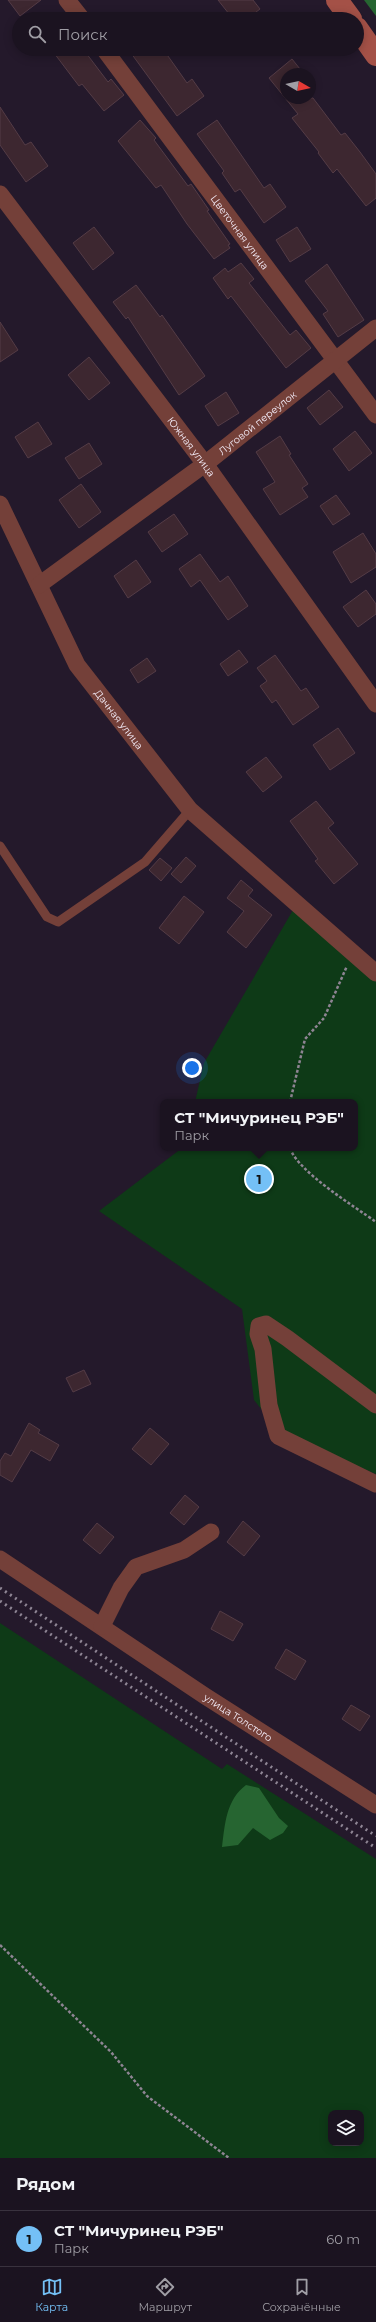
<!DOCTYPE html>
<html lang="ru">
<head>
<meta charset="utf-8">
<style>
	body { margin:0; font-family:Montserrat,sans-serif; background:#241c29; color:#f1f3f6 }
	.controls { position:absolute; right:12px; bottom:12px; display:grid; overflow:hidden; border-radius:8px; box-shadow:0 2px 10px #0003 }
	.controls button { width:36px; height:36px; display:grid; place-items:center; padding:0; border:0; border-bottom:1px solid #39323e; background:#1b1320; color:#f1f3f6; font:20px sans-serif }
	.compass { position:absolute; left:280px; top:68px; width:36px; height:36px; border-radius:50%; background:#1b1320; box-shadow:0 2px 10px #0003; rotate:99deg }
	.you { position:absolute; left:192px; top:1068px; width:14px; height:14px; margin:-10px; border:3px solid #fff; border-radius:50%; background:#1a73e8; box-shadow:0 0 0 6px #1a73e833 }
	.badge { display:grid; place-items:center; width:26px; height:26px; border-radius:50%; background:#74c0f6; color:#111; font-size:13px; font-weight:700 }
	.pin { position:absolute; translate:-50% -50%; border:2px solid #fff; box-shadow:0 1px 4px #0006 }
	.popup { position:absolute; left:160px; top:1099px; width:198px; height:52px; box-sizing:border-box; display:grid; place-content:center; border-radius:8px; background:#1b1320; filter:drop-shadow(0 1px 3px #0005); font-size:13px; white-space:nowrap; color:#a09ea5 }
	.popup b { font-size:15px; color:#f1f3f6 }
	.popup::after { content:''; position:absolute; left:50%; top:100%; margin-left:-8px; border:8px solid transparent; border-top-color:#1b1320 }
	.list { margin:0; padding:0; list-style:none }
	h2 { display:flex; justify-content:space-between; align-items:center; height:52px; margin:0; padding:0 16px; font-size:17px }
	h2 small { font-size:13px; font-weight:400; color:#a09ea5 }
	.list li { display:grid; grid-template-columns:26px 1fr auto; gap:12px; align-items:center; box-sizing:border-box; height:56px; padding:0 16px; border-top:1px solid #39323e }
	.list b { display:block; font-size:15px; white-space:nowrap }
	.list p { margin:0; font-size:13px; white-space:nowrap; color:#a09ea5 }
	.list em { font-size:13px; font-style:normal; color:#a09ea5 }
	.icon { flex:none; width:22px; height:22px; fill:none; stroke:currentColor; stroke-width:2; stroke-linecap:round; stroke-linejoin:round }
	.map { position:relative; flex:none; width:376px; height:2158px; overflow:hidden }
	.search { position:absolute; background:#1b1320; box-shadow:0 2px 10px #0003; left:12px; right:12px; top:12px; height:44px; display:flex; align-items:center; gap:10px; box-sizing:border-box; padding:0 14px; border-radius:22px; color:#a09ea5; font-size:15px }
	.sheet { height:108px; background:#1b1320 }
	nav { display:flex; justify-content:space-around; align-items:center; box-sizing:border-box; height:56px; border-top:1px solid #39323e; background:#1b1320; font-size:11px; color:#a09ea5 }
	nav a { display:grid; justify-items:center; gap:2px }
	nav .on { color:#74c0f6 }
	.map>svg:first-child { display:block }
</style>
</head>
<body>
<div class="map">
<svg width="376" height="2158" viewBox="0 0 376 2158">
	<rect width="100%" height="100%" fill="#24192b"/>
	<path fill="#0e3a17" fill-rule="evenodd" d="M300 898 376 967V1474L280 1433 254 1400 242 1309 99 1211 182 1148H355V1102H195L204 1063Z
		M0 1623 222 1769 227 1764 376 1859V2158H0ZM331 2113H361V2143H331Z"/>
	<path fill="#266531" d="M364 0H376V16Z
		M246 1785 259 1788 279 1818 288 1826 283 1833 270 1840 253 1828 238 1845 222 1847C225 1824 226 1800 246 1785Z"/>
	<path fill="#3d2730" stroke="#543c46" d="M8 0H41L20 16Z
		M218 0H253L260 9 247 19H233Z
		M51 49H83L108 82 111 79 124 95 104 111 82 84 79 86Z
		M128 49H163L187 83 192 79 204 96 177 116Z
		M292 59 304 74H286V98H313L341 135 345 133 360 152 376 174V198L366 206 337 169 333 173 318 153 319 152 292 118 298 114 269 78Z
		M0 107 25 145 31 142 48 166 26 182 0 145Z
		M140 120 156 138 154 140 188 186 191 184 209 210 207 211 230 244 228 245 230 248 214 259 187 224 161 185 156 188 118 141Z
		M217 120 264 188 270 184 286 207 264 223 240 189 235 192 222 173 224 171 197 134Z
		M94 227 114 253 93 270 73 243Z
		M297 227 311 249 290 262 276 240Z
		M241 263 254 279 249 283 290 335 296 330 311 348 286 368 231 296 228 299 213 278 225 268 228 272Z
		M327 264 364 320 338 337 323 314 328 311 305 281Z
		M136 285 160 317 162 315 205 376 179 395 128 317 126 319 113 302Z
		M0 322 18 350 0 362Z
		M89 357 110 383 89 400 68 375Z
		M329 390 343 407 320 425 307 408Z
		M226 392 239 413 218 426 205 406Z
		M38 422 52 444 28 458 15 437Z
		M355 431 372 453 349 471 333 449Z
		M280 436 291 454 289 455 308 484 302 488 308 497 280 515 263 489 275 482 256 452Z
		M89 443 102 464 79 479 65 458Z
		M81 484 101 512 79 528 59 500Z
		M336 495 350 514 333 525 320 506Z
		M174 514 188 534 162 552 148 532Z
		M363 533 376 554V567L351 583 333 552Z
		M200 554 220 582 228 576 248 606 228 620 200 580 191 587 179 569Z
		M136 560 151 582 128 598 114 576Z
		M366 590 376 604V614L358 627 343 607Z
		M239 650 248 662 228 676 220 664Z
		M275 655 301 691 306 688 319 707 293 725 276 700 272 703 260 686 267 681 257 668Z
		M147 658 156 671 138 683 130 670Z
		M338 728 355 753 330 770 313 745Z
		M266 757 282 777 263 792 246 772Z
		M316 801 334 823 328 828 358 864 334 884 315 861 318 859 290 821Z
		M186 857 196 866 181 883 171 874Z
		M160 858 172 868 161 881 149 870Z
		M241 880 253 890 248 896 272 915 246 948 227 932 244 911 227 898Z
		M184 896 204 912 179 944 159 928Z
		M84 1370 91 1384 73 1392 66 1378Z
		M29 1423 40 1430 38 1433 59 1445 50 1461 31 1450 12 1482 0 1475V1461L5 1453 11 1456Z
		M150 1428 169 1444 151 1465 132 1449Z
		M185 1495 199 1507 184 1525 170 1513Z
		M243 1521 260 1536 244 1556 227 1542Z
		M97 1523 114 1537 100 1554 83 1540Z
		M220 1611 243 1624 233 1641 211 1629Z
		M286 1649 306 1661 295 1680 275 1668Z
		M351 1705 370 1716 360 1731 342 1719Z"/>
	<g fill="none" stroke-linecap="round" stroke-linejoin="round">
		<path stroke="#8e8493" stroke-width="2.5" stroke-dasharray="3 2" stroke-linecap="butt" d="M290 1102 305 1039 324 1018 347 966
			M290 1148C298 1172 354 1206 376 1222
			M0 1945 111 2052 147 2096 229 2158"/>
		<path stroke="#744039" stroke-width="9" d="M0 846 47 917 58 922 145 862 190 810"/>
		<g stroke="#744039" stroke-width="17">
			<path d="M67 0 82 19"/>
			<path id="s1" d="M104 49 376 415"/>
			<path id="s2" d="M0 194 205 464 376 704"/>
			<path id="s3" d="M0 504 77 665 190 810 376 973"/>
			<path id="s4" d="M39 585 205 464 376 328"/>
			<path d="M376 1405 287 1338 266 1324 259 1326 258 1334 263 1349 269 1405 278 1436 376 1484"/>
			<path id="s5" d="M0 1559 205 1696 376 1805"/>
			<path d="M102 1626 121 1588 136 1567 184 1550 211 1532"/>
		</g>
		<path stroke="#a45147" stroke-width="22" d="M337 0 351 19
			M357 28 376 55"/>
		<path stroke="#8e8594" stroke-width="3" stroke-dasharray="2 4" stroke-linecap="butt" d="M0 1588 376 1836
			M0 1601 376 1848"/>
	</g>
	<g text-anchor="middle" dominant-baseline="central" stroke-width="4" stroke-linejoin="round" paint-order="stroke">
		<g font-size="10" fill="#f4ecf8" stroke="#24192b">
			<text stroke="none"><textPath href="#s1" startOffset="228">Цветочная улица</textPath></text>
			<text stroke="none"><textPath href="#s4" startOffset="272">Луговой переулок</textPath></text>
			<text stroke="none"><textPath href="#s2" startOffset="317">Южная улица</textPath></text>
			<text stroke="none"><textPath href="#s3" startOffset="247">Дачная улица</textPath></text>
			<text stroke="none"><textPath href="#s5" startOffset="286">улица Толстого</textPath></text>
		</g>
	</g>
</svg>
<div class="controls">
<button><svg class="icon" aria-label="layers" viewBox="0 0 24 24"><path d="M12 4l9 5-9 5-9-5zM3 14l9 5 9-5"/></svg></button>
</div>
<svg class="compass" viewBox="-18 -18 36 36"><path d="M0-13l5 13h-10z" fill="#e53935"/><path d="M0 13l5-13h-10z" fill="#a09ea5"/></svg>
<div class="you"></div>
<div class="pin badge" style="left:259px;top:1179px">1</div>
<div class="popup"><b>СТ &quot;Мичуринец РЭБ&quot;</b>Парк</div>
<div class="search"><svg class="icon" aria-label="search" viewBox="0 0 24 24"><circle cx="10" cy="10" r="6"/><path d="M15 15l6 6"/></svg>Поиск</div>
</div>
<section class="sheet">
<h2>Рядом<small></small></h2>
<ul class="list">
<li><span class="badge">1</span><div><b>СТ &quot;Мичуринец РЭБ&quot;</b><p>Парк</p></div><em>60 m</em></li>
</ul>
</section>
<nav>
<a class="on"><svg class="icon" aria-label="map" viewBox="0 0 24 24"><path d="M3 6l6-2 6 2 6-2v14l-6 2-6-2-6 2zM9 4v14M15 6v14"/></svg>Карта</a>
<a><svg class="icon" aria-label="directions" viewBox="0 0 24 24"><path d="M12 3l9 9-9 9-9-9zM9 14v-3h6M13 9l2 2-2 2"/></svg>Маршрут</a>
<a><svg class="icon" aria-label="saved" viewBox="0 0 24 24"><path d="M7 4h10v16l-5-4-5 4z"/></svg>Сохранённые</a>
</nav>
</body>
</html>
